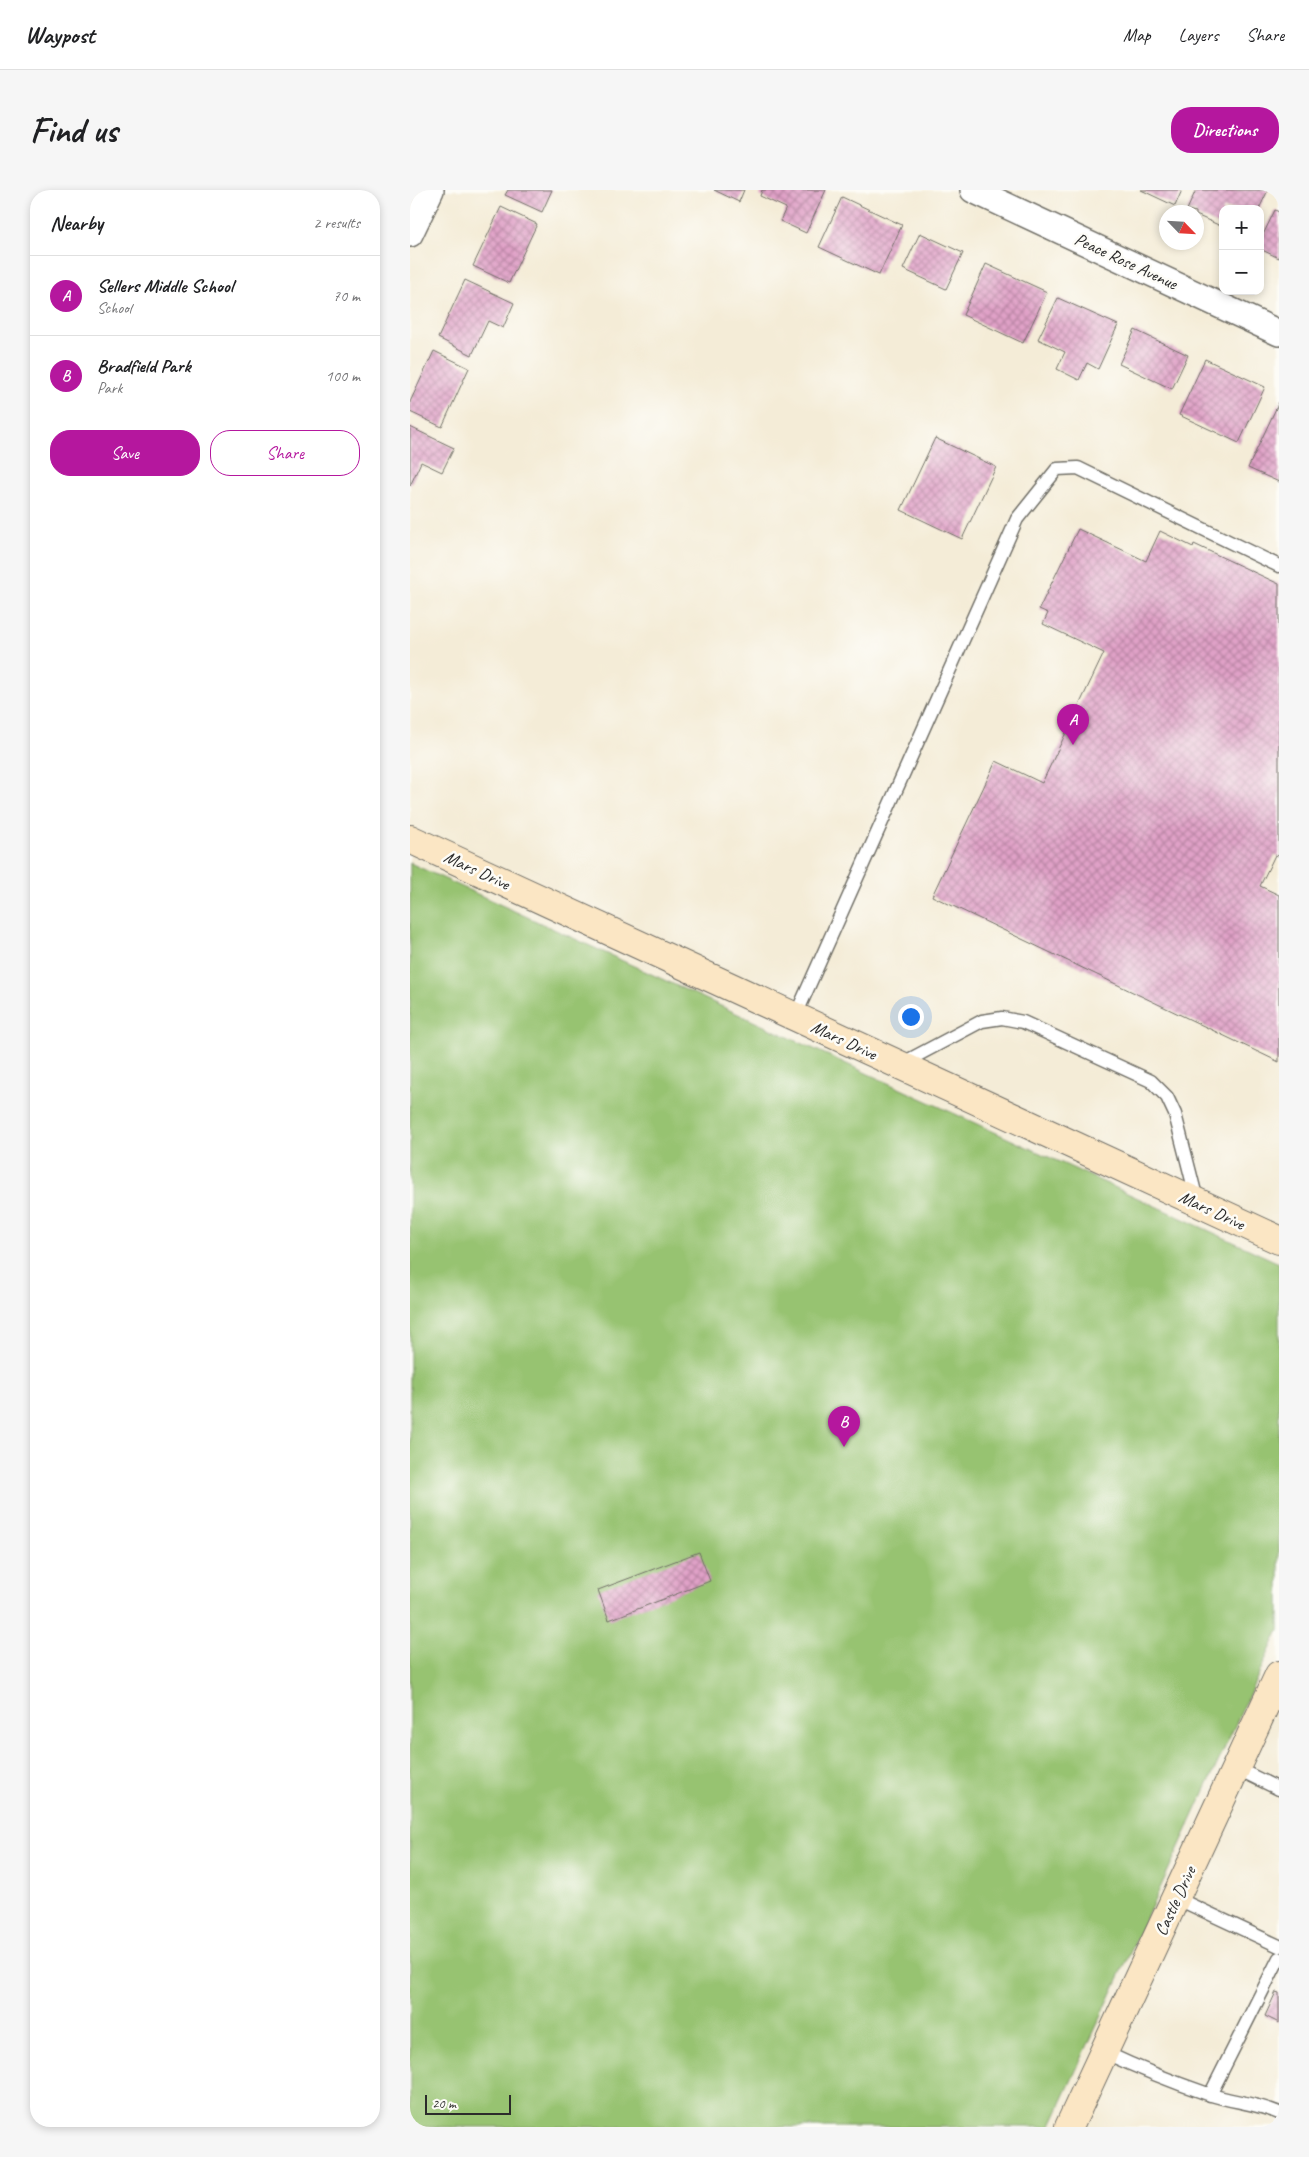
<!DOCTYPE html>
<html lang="en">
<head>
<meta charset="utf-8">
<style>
	body { margin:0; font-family:Caveat,sans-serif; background:#f6f6f6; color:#202124 }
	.controls { position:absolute; right:15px; top:15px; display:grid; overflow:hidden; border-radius:10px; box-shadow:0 2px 8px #0003 }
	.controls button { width:45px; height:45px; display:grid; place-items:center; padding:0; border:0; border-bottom:1px solid #e0e0e0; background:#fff; color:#202124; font:25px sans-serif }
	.compass { position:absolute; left:749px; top:15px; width:45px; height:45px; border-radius:50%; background:#fff; box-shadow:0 2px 8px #0003; rotate:115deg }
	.scale { position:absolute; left:15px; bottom:12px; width:86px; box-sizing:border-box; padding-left:5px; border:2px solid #2b2b2b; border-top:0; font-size:14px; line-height:18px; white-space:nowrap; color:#2b2b2b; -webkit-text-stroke:4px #fdfcf7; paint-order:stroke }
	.you { position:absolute; left:500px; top:826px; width:18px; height:18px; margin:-12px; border:4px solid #fff; border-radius:50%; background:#1a73e8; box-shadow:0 0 0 8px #1a73e833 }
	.badge { display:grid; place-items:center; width:32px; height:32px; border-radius:50%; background:#b5179e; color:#fff; font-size:16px; font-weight:700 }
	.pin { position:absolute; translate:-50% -41px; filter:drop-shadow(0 1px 2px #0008) }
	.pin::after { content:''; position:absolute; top:26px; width:18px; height:15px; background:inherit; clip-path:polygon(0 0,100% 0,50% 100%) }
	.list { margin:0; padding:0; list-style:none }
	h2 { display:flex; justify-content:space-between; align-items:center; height:65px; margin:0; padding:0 20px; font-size:21px }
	h2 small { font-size:16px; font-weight:400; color:#757577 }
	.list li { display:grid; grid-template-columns:32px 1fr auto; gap:15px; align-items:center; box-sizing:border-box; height:80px; padding:0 20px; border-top:1px solid #e0e0e0 }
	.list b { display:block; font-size:19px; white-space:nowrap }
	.list p { margin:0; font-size:16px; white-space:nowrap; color:#757577 }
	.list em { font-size:16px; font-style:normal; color:#757577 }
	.actions { display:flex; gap:10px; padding:15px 20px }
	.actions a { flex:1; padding:11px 0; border:1px solid #b5179e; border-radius:20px; text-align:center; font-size:18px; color:#b5179e }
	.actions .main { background:#b5179e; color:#fff }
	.map { position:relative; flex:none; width:869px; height:1937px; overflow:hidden; border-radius:20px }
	header { display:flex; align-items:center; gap:30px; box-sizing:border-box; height:70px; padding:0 25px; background:#fff; border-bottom:1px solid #e0e0e0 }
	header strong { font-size:24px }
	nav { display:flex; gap:28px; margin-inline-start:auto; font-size:18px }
	.intro { display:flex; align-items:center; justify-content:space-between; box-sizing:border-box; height:120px; padding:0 30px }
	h1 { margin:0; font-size:35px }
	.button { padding:12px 22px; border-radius:20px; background:#b5179e; color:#fff; font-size:18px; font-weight:700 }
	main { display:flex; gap:30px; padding:0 30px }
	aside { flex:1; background:#fff; border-radius:20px; box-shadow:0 2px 8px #0003 }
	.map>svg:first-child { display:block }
</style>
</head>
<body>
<header>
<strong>Waypost</strong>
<nav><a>Map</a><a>Layers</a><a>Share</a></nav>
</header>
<div class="intro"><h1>Find us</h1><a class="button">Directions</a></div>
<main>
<aside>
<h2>Nearby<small>2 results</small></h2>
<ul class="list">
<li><span class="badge">A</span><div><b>Sellers Middle School</b><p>School</p></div><em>70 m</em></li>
<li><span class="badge">B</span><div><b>Bradfield Park</b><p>Park</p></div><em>100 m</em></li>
</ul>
<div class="actions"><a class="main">Save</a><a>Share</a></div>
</aside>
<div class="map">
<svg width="869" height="1937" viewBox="0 0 869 1937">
	<defs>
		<pattern id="building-cross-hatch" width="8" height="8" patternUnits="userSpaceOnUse" patternTransform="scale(1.25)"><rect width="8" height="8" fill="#e0a1c7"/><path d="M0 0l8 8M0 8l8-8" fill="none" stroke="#b683a2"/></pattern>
	</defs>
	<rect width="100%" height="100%" fill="#fdfcf7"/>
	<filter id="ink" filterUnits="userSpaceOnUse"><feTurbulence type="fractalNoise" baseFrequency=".02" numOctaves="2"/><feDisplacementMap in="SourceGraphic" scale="10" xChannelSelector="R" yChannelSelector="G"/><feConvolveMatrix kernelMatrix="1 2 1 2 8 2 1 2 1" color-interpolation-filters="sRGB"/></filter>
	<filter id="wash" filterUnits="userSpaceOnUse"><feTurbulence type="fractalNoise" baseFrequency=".0096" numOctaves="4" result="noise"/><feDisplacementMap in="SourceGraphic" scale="20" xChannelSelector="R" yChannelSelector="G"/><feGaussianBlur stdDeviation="1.12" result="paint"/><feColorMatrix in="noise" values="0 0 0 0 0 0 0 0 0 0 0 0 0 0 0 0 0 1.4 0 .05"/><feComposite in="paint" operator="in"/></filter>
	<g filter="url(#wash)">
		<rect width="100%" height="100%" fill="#f4ecd7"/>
		<path fill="#97c371" stroke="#61774e" d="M0 673 869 1073V1440L640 1937H0Z"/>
		<g id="blocks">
			<path fill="url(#building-cross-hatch)" d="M98 0H142L132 22 95 5Z
				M304 0H334L329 12Z
				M352 0H416L396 43 370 31 376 18 350 6Z
				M731 0H772L765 16Z
				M786 0H858L849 19H813V37L786 25V22L777 20Z
				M432 7 492 35 469 85 409 57Z
				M91 17 127 34 99 93 63 76Z
				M865 20 869 22V68L850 59V51Z
				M510 43 553 63 536 99 493 79Z
				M576 74 637 102 613 153 553 125Z
				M55 90 104 113 93 138 78 131 62 165 28 148Z
				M648 108 708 135 688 179 677 173 669 190 647 179 655 162 628 149Z
				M725 140 778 165 762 199 709 174Z
				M24 161 59 178 32 237 0 222V212Z
				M795 169 855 197 829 253 769 225Z
				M869 212V292L838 278Z
				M0 237 44 258 32 282 11 272 0 296Z
				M525 248 586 277 552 349 491 320Z
				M668 339 736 371 750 341 783 357 784 354 869 394V666L865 665 850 696 869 705V872L522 706 586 571 632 593 694 463 633 434 638 423 629 419Z
				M289 1362 300 1391 199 1430 188 1400Z
				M866 1802 869 1803V1833L855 1826Z"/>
		</g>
	</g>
	<g filter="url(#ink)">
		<use href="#blocks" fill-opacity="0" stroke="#716f67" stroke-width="1"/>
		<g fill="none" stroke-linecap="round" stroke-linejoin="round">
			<defs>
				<path id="lane" d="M385 827 607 329 647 279 668 278 869 376
					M491 874 572 831 592 828 613 832 741 891 757 907 765 924 787 1010
					M826 1578 869 1599
					M766 1708 869 1756
					M694 1862C728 1878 763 1892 798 1904 822 1912 846 1913 869 1923
					M800 1905 869 1768"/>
				<path id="street" d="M563 0 869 143
					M0 44 21 0"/>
				<path id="secondary" d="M0 649 869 1050
					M659 1937 869 1485"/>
			</defs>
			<use href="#lane" stroke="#716f67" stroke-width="15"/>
			<use href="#street" stroke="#716f67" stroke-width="28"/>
			<use href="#secondary" stroke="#716f67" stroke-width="30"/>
			<use href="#lane" stroke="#fff" stroke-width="12"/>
			<use href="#street" stroke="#fff" stroke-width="25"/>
			<use href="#secondary" stroke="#fbe6c4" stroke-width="28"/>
		</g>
	</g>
	<g text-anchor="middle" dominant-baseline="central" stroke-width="5" stroke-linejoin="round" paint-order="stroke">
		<g font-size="18" fill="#2b2b2b" stroke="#fdfcf7">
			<text transform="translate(716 71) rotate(25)">Peace Rose Avenue</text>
			<text transform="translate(67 680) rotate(25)">Mars Drive</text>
			<text transform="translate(434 850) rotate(25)">Mars Drive</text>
			<text transform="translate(802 1020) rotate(25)">Mars Drive</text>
			<text transform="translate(765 1711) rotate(-65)">Castle Drive</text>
		</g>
	</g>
</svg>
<div class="controls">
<button>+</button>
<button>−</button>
</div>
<svg class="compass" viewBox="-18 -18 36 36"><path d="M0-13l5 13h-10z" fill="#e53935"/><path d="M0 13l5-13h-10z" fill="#757577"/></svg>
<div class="scale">20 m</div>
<div class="you"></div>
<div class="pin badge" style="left:663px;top:555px">A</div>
<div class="pin badge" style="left:434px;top:1257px">B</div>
</div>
</main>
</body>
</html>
